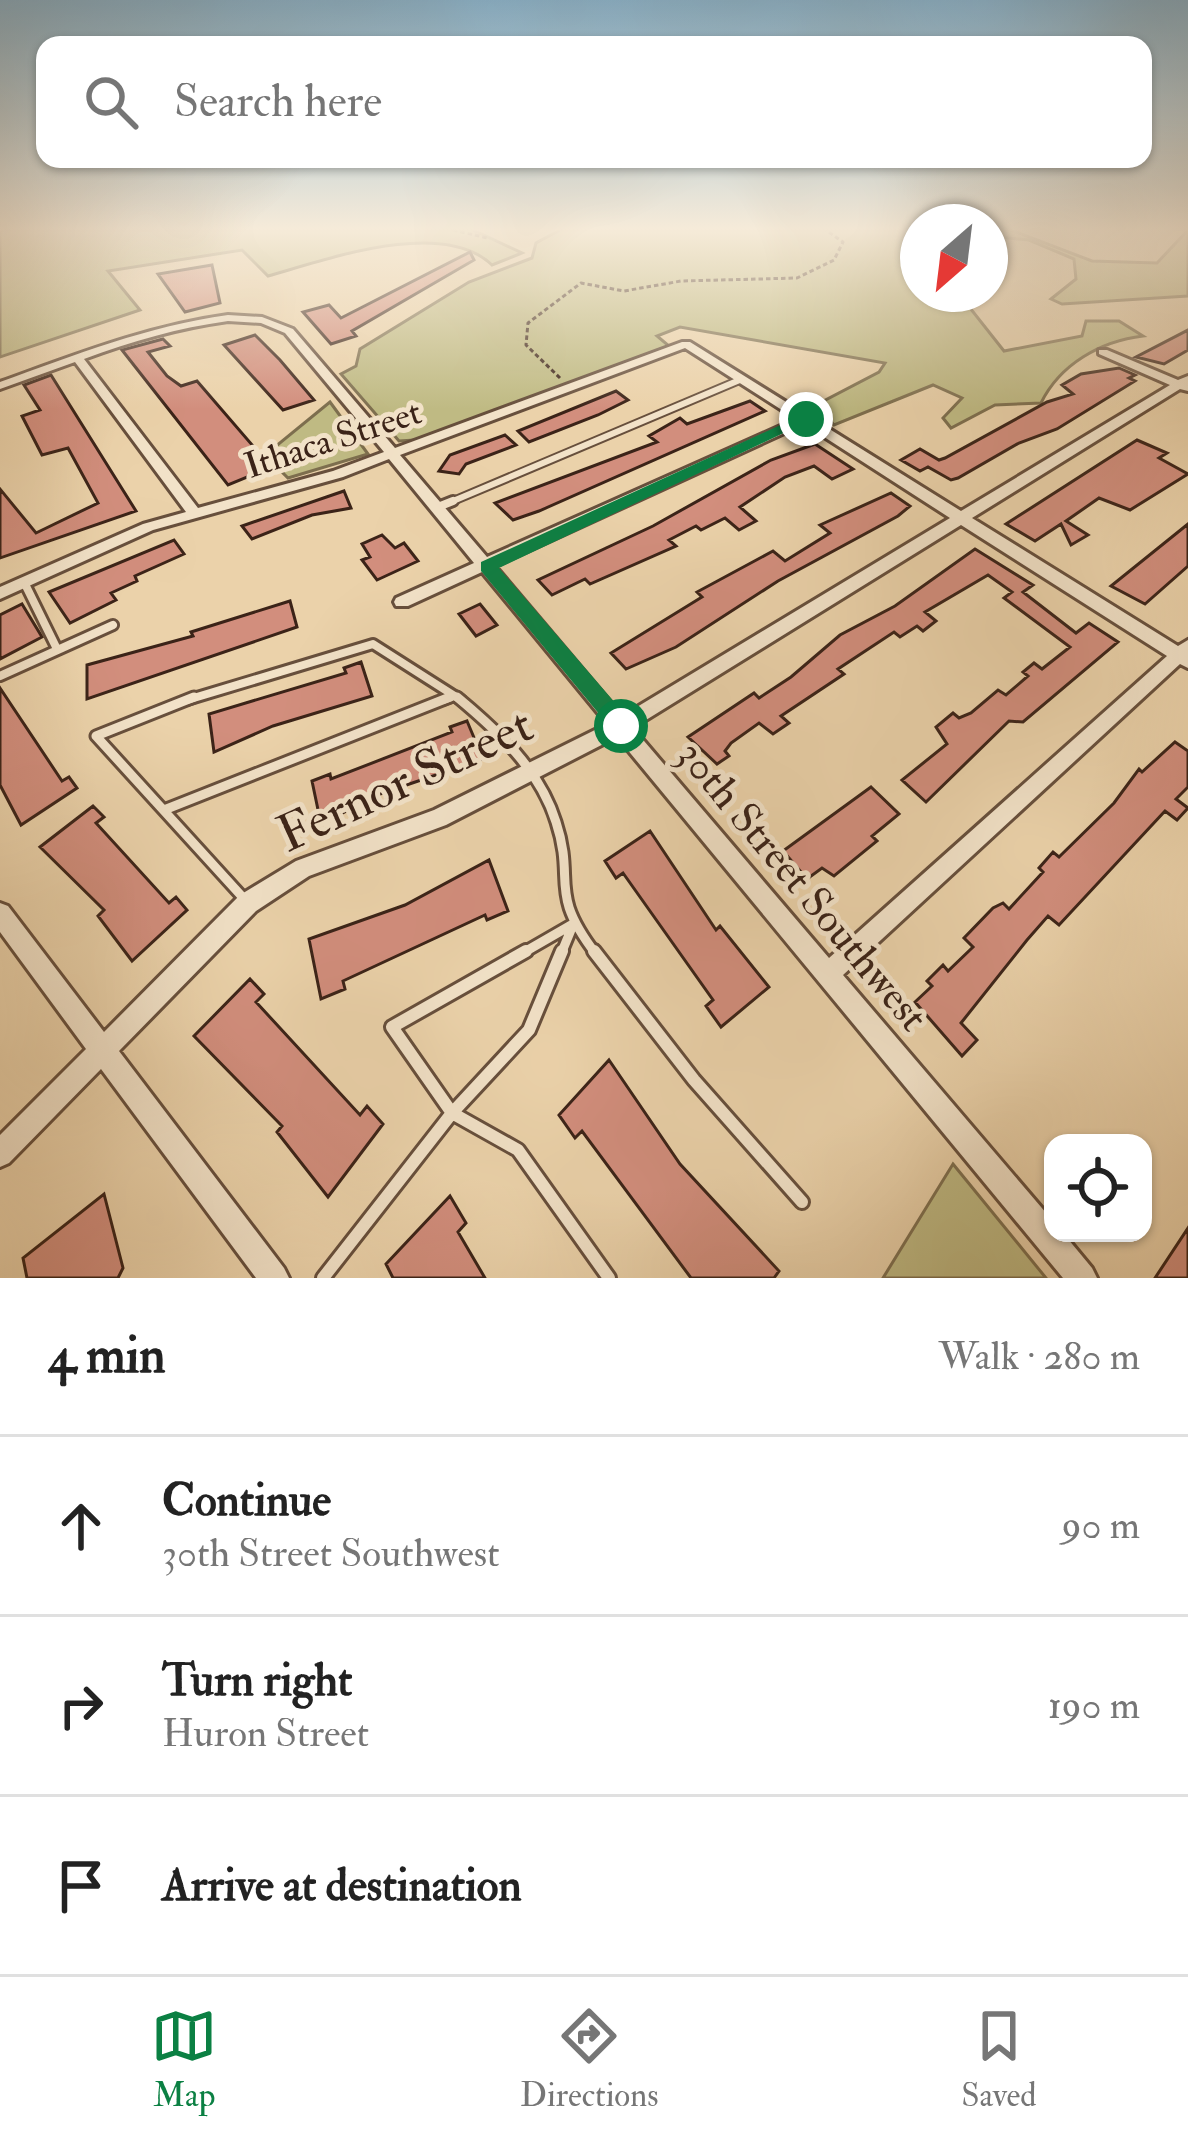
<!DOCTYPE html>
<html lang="en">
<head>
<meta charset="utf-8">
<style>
	body { margin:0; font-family:"IM FELL Double Pica",serif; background:#f6f6f6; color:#222 }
	.controls { position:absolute; right:36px; bottom:36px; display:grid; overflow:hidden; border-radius:24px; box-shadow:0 3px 9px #0004 }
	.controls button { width:108px; height:108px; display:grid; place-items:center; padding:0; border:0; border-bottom:3px solid #e0e0e0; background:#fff; color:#222; font:60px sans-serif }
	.compass { position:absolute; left:900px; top:204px; width:108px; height:108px; border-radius:50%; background:#fff; box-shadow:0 3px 9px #0004; rotate:208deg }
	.stop { position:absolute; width:36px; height:36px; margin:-27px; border:9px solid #0b8043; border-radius:50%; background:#fff }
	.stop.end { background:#0b8043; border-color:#fff; box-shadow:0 3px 12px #0008 }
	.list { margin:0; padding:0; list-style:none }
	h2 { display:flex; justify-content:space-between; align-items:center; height:156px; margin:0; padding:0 48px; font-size:51px }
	h2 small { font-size:39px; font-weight:400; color:#767676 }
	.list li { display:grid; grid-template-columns:78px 1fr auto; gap:36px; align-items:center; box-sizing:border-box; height:180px; padding:0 48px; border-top:3px solid #e0e0e0 }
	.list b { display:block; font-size:45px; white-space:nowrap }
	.list p { margin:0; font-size:39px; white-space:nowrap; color:#767676 }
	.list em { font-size:39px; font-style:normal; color:#767676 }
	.icon { flex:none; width:66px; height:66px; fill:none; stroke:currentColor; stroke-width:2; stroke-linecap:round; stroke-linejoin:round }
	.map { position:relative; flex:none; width:1188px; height:1278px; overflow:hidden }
	.search { position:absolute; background:#fff; box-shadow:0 3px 9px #0004; left:36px; right:36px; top:36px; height:132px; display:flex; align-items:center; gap:30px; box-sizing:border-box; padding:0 42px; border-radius:24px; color:#767676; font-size:45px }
	.sheet { height:696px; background:#fff }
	nav { display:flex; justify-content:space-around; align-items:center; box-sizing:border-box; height:168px; border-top:3px solid #e0e0e0; background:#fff; font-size:33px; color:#767676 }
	nav a { display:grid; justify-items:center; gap:6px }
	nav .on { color:#0b8043 }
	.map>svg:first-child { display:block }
</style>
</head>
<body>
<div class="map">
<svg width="1188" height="1278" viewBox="0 0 1188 1278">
	<rect width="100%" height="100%" fill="#ebd2aa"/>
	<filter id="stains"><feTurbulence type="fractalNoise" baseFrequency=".00167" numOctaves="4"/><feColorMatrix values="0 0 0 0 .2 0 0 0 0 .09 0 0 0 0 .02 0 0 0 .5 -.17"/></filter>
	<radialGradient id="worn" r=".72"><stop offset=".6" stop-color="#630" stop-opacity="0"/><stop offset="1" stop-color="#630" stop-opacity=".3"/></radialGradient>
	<path fill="#bfba83" stroke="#7d6e4e" stroke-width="3" d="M0 230H473L522 253 492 265C442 217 325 260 268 276L242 250 108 271 140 310 0 357Z
		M560 230H918V294H959L1004 351 1082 336 1086 321H1119L1143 336C1101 341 1060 364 1041 403L995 405 951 428 943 418 962 398 933 385 834 425 816 405 879 372 885 363 680 327 657 336 669 346 415 440 399 441 341 374 356 366 360 349 469 282 532 258 536 243Z
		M990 230H1011L1092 261 1157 263 1188 230V296L1062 304 1051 299 1076 279 1074 259 1029 240 990 236Z
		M330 402 368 454 288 478 265 455Z
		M953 1164 1046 1278H883Z"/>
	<path fill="#d28e7d" stroke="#3b2318" stroke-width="3" d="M470 252 474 260 352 331 356 336 331 344 303 312 329 305 341 318Z
		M212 265 220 303 185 312 158 274Z
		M1188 330V350L1164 364 1136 357Z
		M255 335 280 360 314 400 283 410 224 345Z
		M163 339 170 346 148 352 167 376 181 386 197 381 271 467 228 485 122 350Z
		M1119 368 1135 375 1129 378 1135 381 1057 429 1019 443 958 478 951 480 928 467 920 471 901 460 920 449 939 460 945 458 1047 402 1073 394 1062 385 1081 374Z
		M51 375 136 511 0 558V489L36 533 98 503 68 448 42 455 22 416 40 410 24 385Z
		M616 391 628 400 598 415 529 442 518 431Z
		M750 401 765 411 539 511 513 520 495 503 657 442 649 436 680 418 687 424Z
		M505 435 516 445 466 464 459 474 439 471 450 455Z
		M1137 440 1167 453 1159 458 1188 474 1130 510 1099 498 1066 521 1088 535 1071 545 1061 524 1035 541 1006 524Z
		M815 444 853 469 832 479 814 466 785 477 740 507 756 521 739 530 725 518 701 530 696 526 669 540 676 546 590 584 585 579 552 595 538 580 653 526 771 460Z
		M344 491 351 508 312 515 252 539 242 526Z
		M891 493 910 506 898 516 778 581 676 647 626 669 611 653 702 597 697 592 773 551 785 561 830 533 820 525Z
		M1188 524V566L1145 604 1111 586Z
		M382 535 395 548 404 543 418 561 377 580 362 560 370 557 362 544Z
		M174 540 184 554 135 576 137 581 111 593 116 600 70 623 49 592Z
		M975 549 1033 585 1023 592 1076 633 1089 623 1118 642 1023 722 1009 721 926 802 902 780 947 744 936 727 953 713 959 718 971 713 998 690 1006 695 1028 676 1023 672 1034 663 1042 669 1070 647 1004 598 1012 592 988 575 925 612 936 621 923 631 917 626 900 637 894 632 838 669 844 674 781 716 789 723 773 734 759 723 731 743 725 751 729 756 717 764 688 737 754 693 759 698 791 677 840 635 895 606Z
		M290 601 297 627 87 699V665L193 636 191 632Z
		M22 604 42 637 0 659V615Z
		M480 604 497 625 476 636 459 614Z
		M361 662 372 696 273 726 214 752 209 714 346 673 344 668Z
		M0 688 62 781 69 777 77 788 21 825 0 785Z
		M467 721 483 759 380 794 321 824 312 781 330 774 331 779 452 732 450 727Z
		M1175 742 1188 751V787L1176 799 1188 808 1177 820 1165 811 1059 925 1048 916 1027 940 961 1023 977 1040 962 1056 915 1002 932 986 927 981 943 965 948 971 973 947 964 938 993 908 1003 903 1009 909 1043 872 1039 868 1053 852 1059 857 1114 803 1139 769 1142 772Z
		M871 787 899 814 872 836 877 841 834 876 822 868 807 879 783 851Z
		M93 806 104 817 96 823 169 903 176 897 187 910 132 961 98 916 104 910 40 847Z
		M650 831 716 930 720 926 769 987 721 1027 706 1006 713 1000 623 873 616 878 605 861Z
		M489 860 508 911 487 920 485 915 343 981 345 989 321 999 309 939 405 905Z
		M250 979 264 994 256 1002 360 1115 367 1106 383 1124 328 1197 277 1132 282 1126 194 1036Z
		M609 1060 680 1164 779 1271 774 1278H691L582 1131 575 1138 559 1115Z
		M104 1194 123 1268 118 1278H27L23 1258Z
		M450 1196 466 1223 458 1232 485 1278H393L386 1264Z
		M1188 1228V1278H1155Z"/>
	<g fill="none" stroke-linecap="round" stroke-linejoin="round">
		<defs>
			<path id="service-far3" d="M446 504 742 379"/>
			<path id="service-far2" d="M438 507 453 501
				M24 582 57 649
				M0 676 113 625
				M187 700 373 644 461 700
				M443 700 454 696"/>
			<path id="service-far1" d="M194 697 96 736 247 902
				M457 697C498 731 540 770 556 822 576 883 547 890 596 954
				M164 810 450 697
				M521 954 573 924
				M561 954 573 925"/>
			<path id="service" d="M562 951 529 1030 452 1113 518 1150 609 1278
				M594 951 694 1080 802 1202
				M323 1278 452 1113 392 1027 526 951"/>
			<path id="minor" d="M228 315 262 317 293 329 395 448 682 342H690L961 511 1170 385 1099 354V350H1107L1178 380 1188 376V391L1180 389 972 518 1178 646 1188 640V668L1180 664 843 975 1053 1221V1233H1063L1092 1268 1097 1278H1063L617 737 446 825 309 876 256 911 119 1051 284 1268 289 1278H256L101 1069 9 1163 0 1167V1135L86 1049 0 932V903L8 906 104 1032 240 895 296 861 434 810 607 724 482 572 408 606H396L394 602 396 598 474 563 389 459 343 477 153 530 0 599V587L143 524 186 512 75 362 0 389V382C75 355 148 326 228 315ZM228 321 261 323 285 333 384 452 333 471 198 508 84 359C132 341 178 328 228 321ZM685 348 796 419 487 557 400 455ZM804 424 950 518 622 716 495 566ZM961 525 1167 656 829 958 633 728Z"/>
		</defs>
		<use href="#service-far3" stroke="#674f3c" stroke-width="10"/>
		<use href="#service-far2" stroke="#674f3c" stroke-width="14"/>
		<use href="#service-far1" stroke="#674f3c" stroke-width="15"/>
		<use href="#service" stroke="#674f3c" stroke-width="18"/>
		<use href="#minor" stroke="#674f3c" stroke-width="6"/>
		<path stroke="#3b2318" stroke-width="3" stroke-dasharray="4.5 3" stroke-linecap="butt" d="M453 230 488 238
			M560 378 526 345 528 323 581 283 624 291 681 281 797 278 834 260 843 242 826 230"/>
		<use href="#service-far3" stroke="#f2e2c8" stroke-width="6"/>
		<use href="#service-far2" stroke="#f2e2c8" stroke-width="8"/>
		<use href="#service-far1" stroke="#f2e2c8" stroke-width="9"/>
		<use href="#service" stroke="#f2e2c8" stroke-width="12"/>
		<use href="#minor" fill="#f2e2c8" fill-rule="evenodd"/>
	</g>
	<linearGradient id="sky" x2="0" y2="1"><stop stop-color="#88b5d1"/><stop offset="0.56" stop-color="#f6ebd9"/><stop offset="1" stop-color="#f6ebd9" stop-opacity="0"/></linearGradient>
	<rect width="1188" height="409" fill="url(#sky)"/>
	<path fill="#0b8043" d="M800 416 813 419 499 568 629 719V732H614L481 571V562Z"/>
	<g text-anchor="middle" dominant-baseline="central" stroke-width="10" stroke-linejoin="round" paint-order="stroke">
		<g font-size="36" fill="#3b2318" stroke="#f2e2c8">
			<text transform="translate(333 439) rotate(-18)">Ithaca Street</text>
		</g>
		<g font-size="42" fill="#3b2318" stroke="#f2e2c8">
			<text transform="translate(802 886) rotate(50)">30th Street Southwest</text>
		</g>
		<g font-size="51" fill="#3b2318" stroke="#f2e2c8">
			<text transform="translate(405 780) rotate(-25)">Fernor Street</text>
		</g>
	</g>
	<rect width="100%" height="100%" filter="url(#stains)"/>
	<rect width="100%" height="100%" fill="url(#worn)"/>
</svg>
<div class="controls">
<button><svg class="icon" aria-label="locate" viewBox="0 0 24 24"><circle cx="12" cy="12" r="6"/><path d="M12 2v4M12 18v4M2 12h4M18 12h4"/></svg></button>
</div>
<svg class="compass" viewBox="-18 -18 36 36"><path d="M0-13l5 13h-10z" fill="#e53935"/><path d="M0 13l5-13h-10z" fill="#767676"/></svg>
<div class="stop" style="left:621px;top:726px"></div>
<div class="stop end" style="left:806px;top:419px"></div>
<div class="search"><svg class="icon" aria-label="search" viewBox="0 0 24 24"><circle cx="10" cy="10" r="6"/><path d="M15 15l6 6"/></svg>Search here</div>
</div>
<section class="sheet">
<h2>4 min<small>Walk · 280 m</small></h2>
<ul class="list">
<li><svg class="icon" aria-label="ahead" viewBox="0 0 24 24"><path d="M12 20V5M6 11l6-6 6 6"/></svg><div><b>Continue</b><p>30th Street Southwest</p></div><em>90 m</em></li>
<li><svg class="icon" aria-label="right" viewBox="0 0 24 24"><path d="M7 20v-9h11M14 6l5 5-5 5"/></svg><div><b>Turn right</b><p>Huron Street</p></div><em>190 m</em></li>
<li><svg class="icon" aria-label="arrive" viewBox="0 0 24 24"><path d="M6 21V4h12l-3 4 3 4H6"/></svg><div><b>Arrive at destination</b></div></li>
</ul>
</section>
<nav>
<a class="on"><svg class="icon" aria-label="map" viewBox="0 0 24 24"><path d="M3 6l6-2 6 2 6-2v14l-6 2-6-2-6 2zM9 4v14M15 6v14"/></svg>Map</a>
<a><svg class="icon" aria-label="directions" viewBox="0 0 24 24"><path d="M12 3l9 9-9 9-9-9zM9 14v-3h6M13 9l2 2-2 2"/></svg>Directions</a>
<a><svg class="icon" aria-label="saved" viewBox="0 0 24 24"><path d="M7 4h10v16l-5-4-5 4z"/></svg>Saved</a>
</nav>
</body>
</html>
